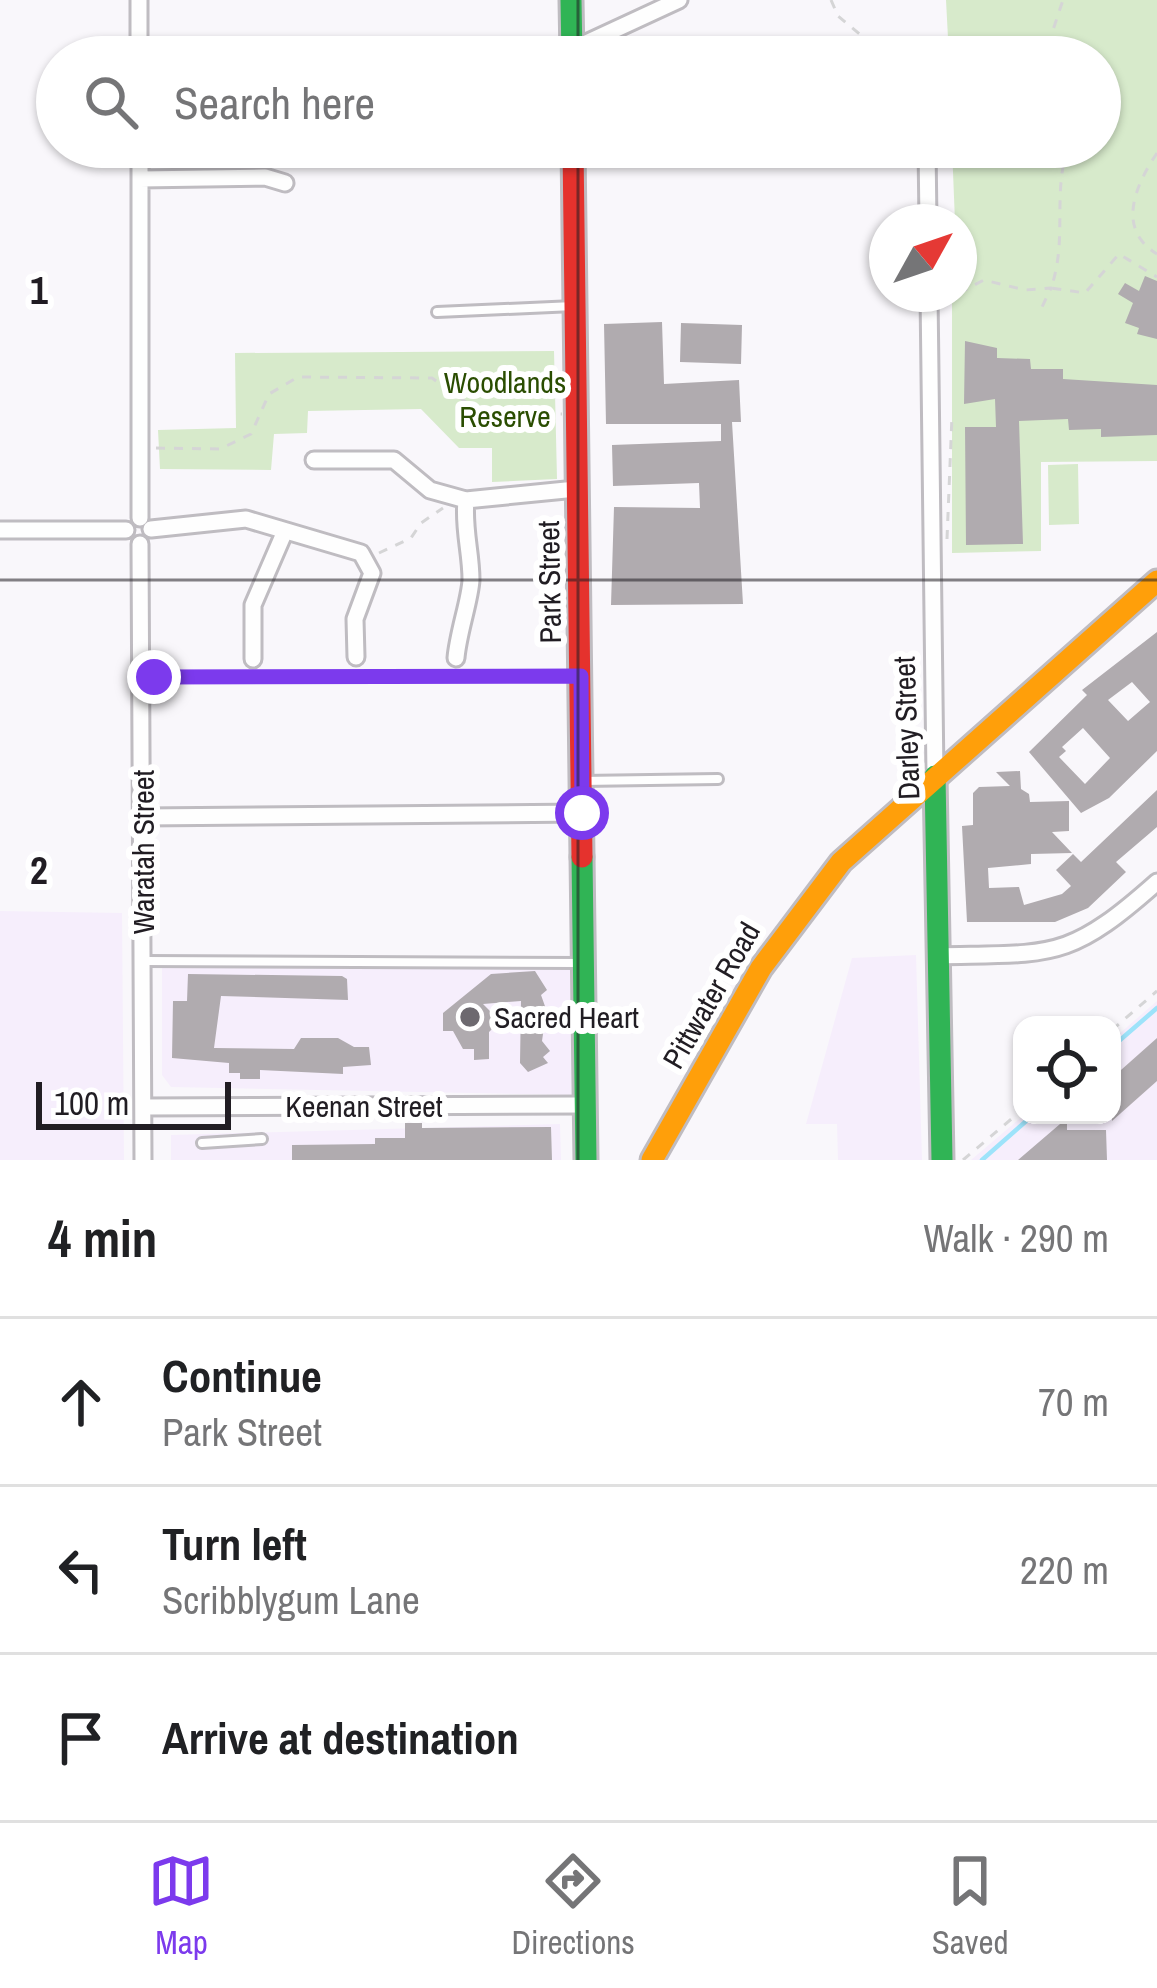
<!DOCTYPE html>
<html lang="en">
<head>
<meta charset="utf-8">
<style>
	body { margin:0; font-family:"Archivo Narrow",sans-serif; background:#f2f2f2; color:#202124 }
	.controls { position:absolute; right:36px; bottom:36px; display:grid; overflow:hidden; border-radius:24px; box-shadow:0 3px 9px #0004 }
	.controls button { width:108px; height:108px; display:grid; place-items:center; padding:0; border:0; border-bottom:3px solid #e0e0e0; background:#fff; color:#202124; font:60px sans-serif }
	.compass { position:absolute; left:869px; top:204px; width:108px; height:108px; border-radius:50%; background:#fff; box-shadow:0 3px 9px #0004; rotate:50deg }
	.scale { position:absolute; left:36px; bottom:30px; width:195px; box-sizing:border-box; padding-left:12px; border:6px solid #211d23; border-top:0; font-size:33px; line-height:42px; white-space:nowrap; color:#211d23; -webkit-text-stroke:9px #fff; paint-order:stroke }
	.stop { position:absolute; width:36px; height:36px; margin:-27px; border:9px solid #7c3aed; border-radius:50%; background:#fff }
	.stop.end { background:#7c3aed; border-color:#fff; box-shadow:0 3px 12px #0008 }
	.list { margin:0; padding:0; list-style:none }
	h2 { display:flex; justify-content:space-between; align-items:center; height:156px; margin:0; padding:0 48px; font-size:51px }
	h2 small { font-size:39px; font-weight:400; color:#757577 }
	.list li { display:grid; grid-template-columns:78px 1fr auto; gap:36px; align-items:center; box-sizing:border-box; height:168px; padding:0 48px; border-top:3px solid #e0e0e0 }
	.list b { display:block; font-size:45px; white-space:nowrap }
	.list p { margin:0; font-size:39px; white-space:nowrap; color:#757577 }
	.list em { font-size:39px; font-style:normal; color:#757577 }
	.icon { flex:none; width:66px; height:66px; fill:none; stroke:currentColor; stroke-width:2; stroke-linecap:round; stroke-linejoin:round }
	.map { position:relative; flex:none; width:1157px; height:1160px; overflow:hidden }
	.search { position:absolute; background:#fff; box-shadow:0 3px 9px #0004; left:36px; right:36px; top:36px; height:132px; display:flex; align-items:center; gap:30px; box-sizing:border-box; padding:0 42px; border-radius:66px; color:#757577; font-size:45px }
	.sheet { height:660px; background:#fff }
	nav { display:flex; justify-content:space-around; align-items:center; box-sizing:border-box; height:168px; border-top:3px solid #e0e0e0; background:#fff; font-size:33px; color:#757577 }
	nav a { display:grid; justify-items:center; gap:6px }
	nav .on { color:#7c3aed }
	.map>svg:first-child { display:block }
</style>
</head>
<body>
<div class="map">
<svg width="1157" height="1160" viewBox="0 0 1157 1160">
	<rect width="100%" height="100%" fill="#f9f7fb"/>
	<path fill="#f6eefc" d="M0 911 122 913 124 1160H0Z
		M916 955 922 1160H838L837 1124H806L852 958Z
		M162 967 574 968 573 1095 171 1087 162 1075Z
		M1157 1001V1160H971L1024 1115H1112V1040Z
		M560 1124 561 1160H171V1135Z"/>
	<path fill="#d7eacb" d="M946 0H1157V461L1041 462V551L952 553V294H959V222H955L952 147H1100V57H949Z
		M554 351 557 479 492 482V448H459L421 409 308 411 307 433 274 434 271 470 160 469 158 430 236 428 235 353Z
		M1078 464 1079 524 1049 525 1048 465Z"/>
	<g fill="none" stroke-linecap="round" stroke-linejoin="round">
		<path stroke="#9de3fa" stroke-width="4.5" d="M1112 1047 1157 1008
			M982 1160 1033 1115"/>
	</g>
	<path fill="#b0abaf" fill-rule="evenodd" d="M1145 276 1157 281V339L1137 334 1139 328 1125 323 1133 303 1118 294 1125 283 1139 291Z
		M662 322 664 384 739 380 741 422H732L743 604 611 605 614 507 700 508 699 483 613 486 612 445 721 441V424H606L604 324Z
		M681 323 742 325 741 364 680 362Z
		M965 341 997 348V358L1030 359 1031 369H1063V379L1157 385V435L1101 437V429L1069 430 1068 419 1019 421 1023 544 966 545 965 427H996L995 399 964 404Z
		M1157 632V751L1109 798 1081 813 1029 752 1087 695 1082 690ZM1132 682 1150 702 1128 721 1108 700ZM1083 728 1110 758 1085 784 1059 757 1066 751 1062 747Z
		M1020 771 1021 789 1029 794 1030 802 1069 801V831L1052 832 1072 853 1031 854V864L988 868 989 888 1019 887 1024 905 1062 894 1071 886 1056 870 1073 854 1081 862 1157 790V827L1116 862 1126 872 1088 908 1055 922H967L962 826 973 825V793L979 787 1010 786 996 772Z
		M535 971 547 990 541 995 546 1009 540 1015 545 1020 542 1041 550 1051 543 1057 548 1063 528 1072 520 1063 521 1001 483 1004 500 1021 489 1032V1059L474 1060V1049H463L453 1031H443V1013L491 974Z
		M188 974 342 976 347 979 348 1000 221 996 214 1048 294 1049 301 1038H338L354 1047H369L371 1065 343 1067V1074L260 1070V1079H240V1073H229V1063L172 1058 173 1001H187Z
		M1157 1038V1081L1112 1121V1078Z
		M1067 1118V1130H1106L1107 1160H1018Z
		M405 1123H422V1128L551 1127 552 1160H292V1145L375 1144V1138H405Z"/>
	<g fill="none" stroke-linecap="round" stroke-linejoin="round">
		<defs>
			<path id="lane" d="M437 312 574 306
				M582 781 718 779
				M144 961 580 963
				M202 1143 262 1139"/>
			<path id="street" d="M139 0V57
				M571 50 679 0
				M140 147V518
				M927 147 928 222
				M140 179 265 177 285 183
				M929 294 935 776
				M314 460H394L430 490 466 500 576 489
				M151 529 246 519 361 553 372 573 355 619 356 657
				M0 530H126
				M140 544 143 1160
				M456 658C458 633 470 600 471 580 471 552 463 528 466 500
				M253 659V605L285 531
				M143 817 582 813
				M937 956C1053 953 1067 962 1157 882
				M143 1107 584 1105"/>
			<path id="fast" d="M571 0 572 57
				M935 776 942 1160
				M582 857 586 1160"/>
			<path id="slow" d="M652 1160 761 968 841 862 1157 581"/>
			<path id="jam" d="M573 147 582 857"/>
		</defs>
		<use href="#lane" stroke="#bfbcc1" stroke-width="14"/>
		<use href="#street" stroke="#bfbcc1" stroke-width="21"/>
		<use href="#fast" stroke="#bfbcc1" stroke-width="27"/>
		<use href="#slow" stroke="#bfbcc1" stroke-width="27"/>
		<use href="#jam" stroke="#bfbcc1" stroke-width="27"/>
		<path stroke="#d5d5d6" stroke-width="3" stroke-dasharray="9 9" stroke-linecap="butt" d="M831 0 838 16 887 57
			M1048 45 1063 0
			M1068 147C1052 195 1068 239 1051 288L1085 293 1119 254 1157 277
			M1157 153C1135 186 1116 229 1157 254
			M959 293 984 280 1025 290 1051 288 1042 307
			M156 448 220 449 251 434 269 394 298 377 432 378 483 414H562
			M947 539 952 416
			M379 553 411 538 421 523 443 508
			M157 677 561 676
			M1112 1030 1157 991
			M963 1160 1022 1110"/>
		<use href="#lane" stroke="#fefefe" stroke-width="8"/>
		<use href="#street" stroke="#fefefe" stroke-width="15"/>
		<use href="#fast" stroke="#30b455" stroke-width="21"/>
		<use href="#slow" stroke="#ff9f0a" stroke-width="21"/>
		<use href="#jam" stroke="#e5322d" stroke-width="21"/>
	</g>
	<g fill="none" stroke-linecap="round" stroke-linejoin="round">
		<path stroke="#7c3aed" stroke-width="15" d="M154 677 581 676 582 813"/>
	</g>
	<path fill="none" stroke="#211d23" stroke-width="3" stroke-opacity="0.55" d="M578 0V57M578 147V1160M0 580H1157"/>
	<circle fill="#6d696f" stroke="#fff" stroke-width="4.5" cx="470" cy="1017" r="12"/>
	<g text-anchor="middle" dominant-baseline="central" stroke-width="12" stroke-linejoin="round" paint-order="stroke">
		<g font-size="30" fill="#2a4d01" stroke="#fff">
			<text x="505" y="382">Woodlands<tspan x="505" dy="34">Reserve</tspan></text>
		</g>
		<g font-size="30" fill="#211d23" stroke="#fff">
			<text transform="translate(549 582) rotate(-91)">Park Street</text>
			<text transform="translate(906 728) rotate(-92)">Darley Street</text>
			<text transform="translate(143 852) rotate(-90)">Waratah Street</text>
			<text transform="translate(711 995) rotate(-60)">Pittwater Road</text>
			<text x="364" y="1106">Keenan Street</text>
		</g>
		<g font-size="30" fill="#211d23" stroke="#fff" text-anchor="start">
			<text x="494" y="1017">Sacred Heart</text>
		</g>
	</g>
	<g font-size="39" text-anchor="middle" font-weight="bold" fill="#211d23" stroke="#fff" stroke-width="12" stroke-linejoin="round" paint-order="stroke">
		<text x="39" y="304">1</text>
		<text x="39" y="884">2</text>
	</g>
</svg>
<div class="controls">
<button><svg class="icon" aria-label="locate" viewBox="0 0 24 24"><circle cx="12" cy="12" r="6"/><path d="M12 2v4M12 18v4M2 12h4M18 12h4"/></svg></button>
</div>
<svg class="compass" viewBox="-18 -18 36 36"><path d="M0-13l5 13h-10z" fill="#e53935"/><path d="M0 13l5-13h-10z" fill="#757577"/></svg>
<div class="scale">100 m</div>
<div class="stop" style="left:582px;top:813px"></div>
<div class="stop end" style="left:154px;top:677px"></div>
<div class="search"><svg class="icon" aria-label="search" viewBox="0 0 24 24"><circle cx="10" cy="10" r="6"/><path d="M15 15l6 6"/></svg>Search here</div>
</div>
<section class="sheet">
<h2>4 min<small>Walk · 290 m</small></h2>
<ul class="list">
<li><svg class="icon" aria-label="ahead" viewBox="0 0 24 24"><path d="M12 20V5M6 11l6-6 6 6"/></svg><div><b>Continue</b><p>Park Street</p></div><em>70 m</em></li>
<li><svg class="icon" aria-label="left" viewBox="0 0 24 24"><path d="M17 20v-9H6M10 6l-5 5 5 5"/></svg><div><b>Turn left</b><p>Scribblygum Lane</p></div><em>220 m</em></li>
<li><svg class="icon" aria-label="arrive" viewBox="0 0 24 24"><path d="M6 21V4h12l-3 4 3 4H6"/></svg><div><b>Arrive at destination</b></div></li>
</ul>
</section>
<nav>
<a class="on"><svg class="icon" aria-label="map" viewBox="0 0 24 24"><path d="M3 6l6-2 6 2 6-2v14l-6 2-6-2-6 2zM9 4v14M15 6v14"/></svg>Map</a>
<a><svg class="icon" aria-label="directions" viewBox="0 0 24 24"><path d="M12 3l9 9-9 9-9-9zM9 14v-3h6M13 9l2 2-2 2"/></svg>Directions</a>
<a><svg class="icon" aria-label="saved" viewBox="0 0 24 24"><path d="M7 4h10v16l-5-4-5 4z"/></svg>Saved</a>
</nav>
</body>
</html>
